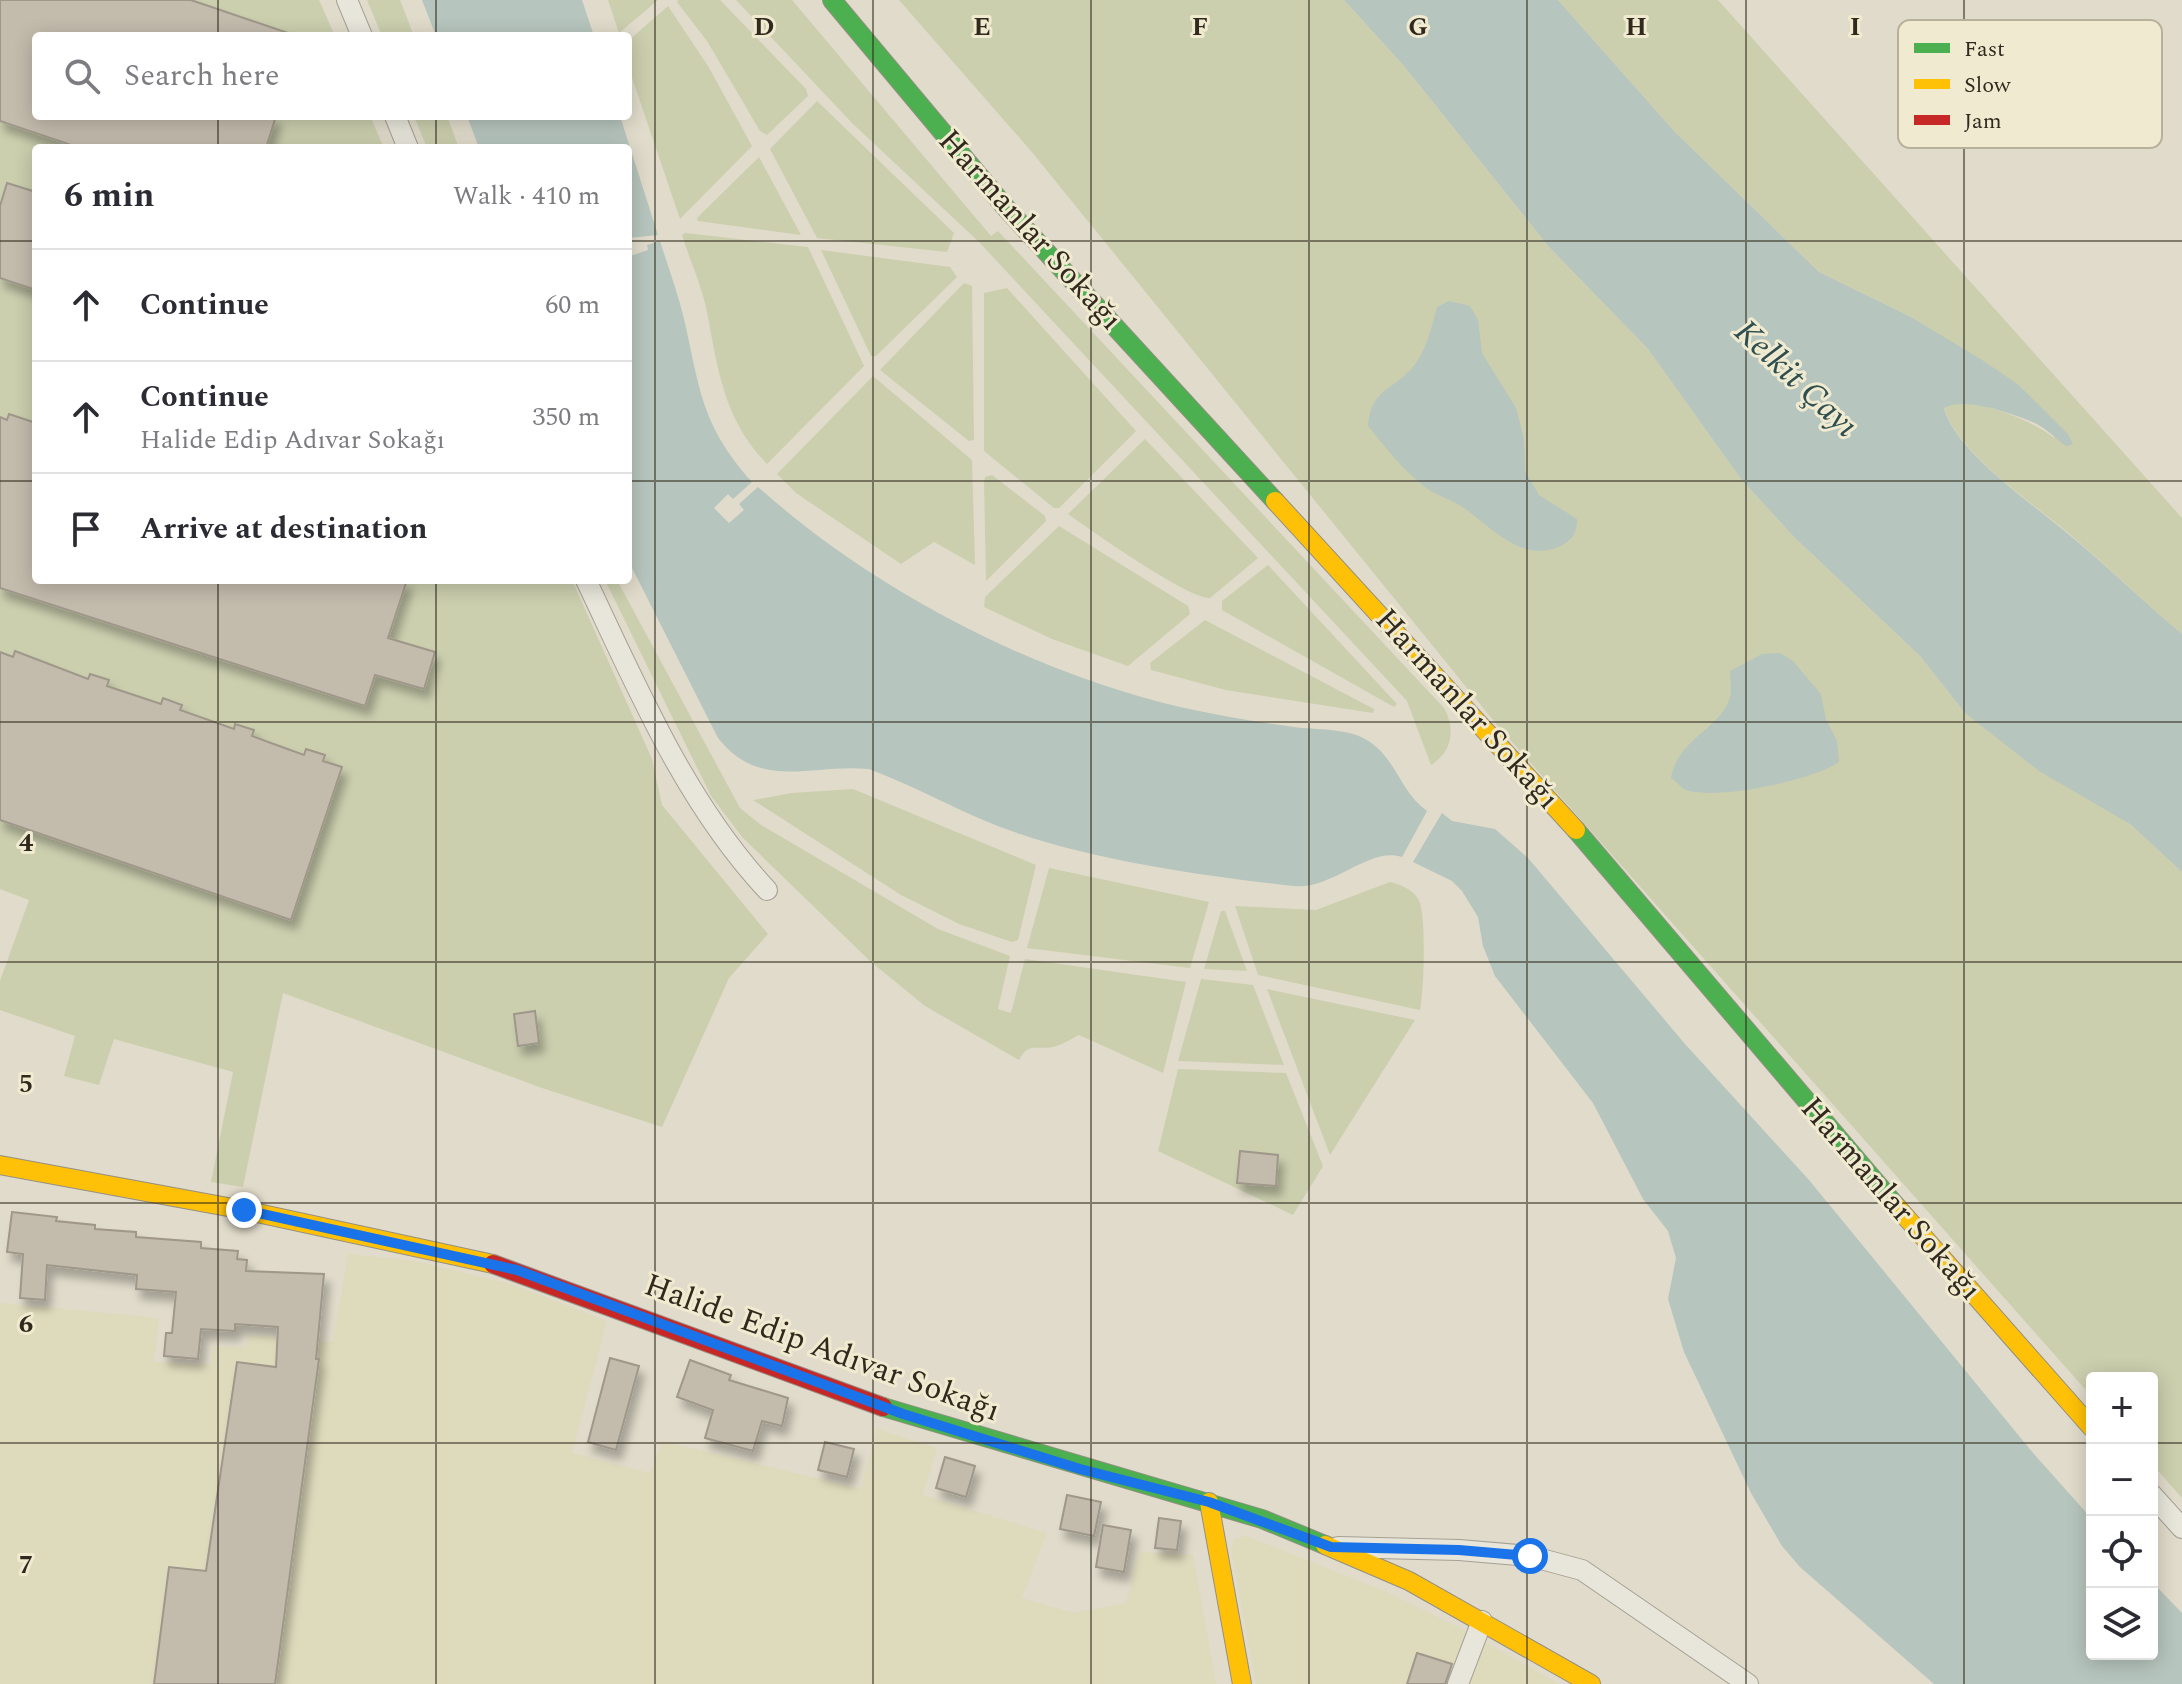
<!DOCTYPE html>
<html lang="en">
<head>
<meta charset="utf-8">
<style>
	body { margin:0; font-family:Spectral,serif; background:#f7f7f7; color:#2b2b33 }
	.controls { position:absolute; right:24px; bottom:24px; display:grid; overflow:hidden; border-radius:8px; box-shadow:0 4px 20px #0003 }
	.controls button { width:72px; height:72px; display:grid; place-items:center; padding:0; border:0; border-bottom:2px solid #e1e1e2; background:#fff; color:#2b2b33; font:40px sans-serif }
	.stop { position:absolute; width:24px; height:24px; margin:-18px; border:6px solid #1a73e8; border-radius:50%; background:#fff }
	.stop.end { background:#1a73e8; border-color:#fff; box-shadow:0 2px 8px #0008 }
	.list { margin:0; padding:0; list-style:none }
	h2 { display:flex; justify-content:space-between; align-items:center; height:104px; margin:0; padding:0 32px; font-size:34px }
	h2 small { font-size:26px; font-weight:400; color:#7c7c81 }
	.list li { display:grid; grid-template-columns:52px 1fr auto; gap:24px; align-items:center; box-sizing:border-box; height:112px; padding:0 32px; border-top:2px solid #e1e1e2 }
	.list b { display:block; font-size:30px; white-space:nowrap }
	.list p { margin:0; font-size:26px; white-space:nowrap; color:#7c7c81 }
	.list em { font-size:26px; font-style:normal; color:#7c7c81 }
	.icon { flex:none; width:44px; height:44px; fill:none; stroke:currentColor; stroke-width:2; stroke-linecap:round; stroke-linejoin:round }
	.map { position:relative; flex:none; width:2182px; height:1684px; overflow:hidden }
	.search { position:absolute; background:#fff; box-shadow:0 4px 20px #0003; left:32px; top:32px; width:600px; height:88px; display:flex; align-items:center; gap:20px; box-sizing:border-box; padding:0 28px; border-radius:8px; color:#7c7c81; font-size:30px }
	.panel { position:absolute; background:#fff; box-shadow:0 4px 20px #0003; left:32px; top:144px; width:600px; height:440px; border-radius:8px }
	.map>svg:first-child { display:block }
</style>
</head>
<body>
<div class="map">
<svg width="2182" height="1684" viewBox="0 0 2182 1684">
	<defs>
		<filter id="shadow"><feDropShadow dx="5" dy="9" stdDeviation="4" flood-color="#0004"/></filter>
	</defs>
	<rect width="100%" height="100%" fill="#e0dbca"/>
	<path fill="#dedabc" d="M348 1254 415 1261 514 1285 607 1321 572 1453 650 1473 662 1441 861 1489 877 1429 937 1448 923 1495 1047 1533 1022 1598 1073 1613 1126 1603 1139 1552 1193 1555 1216 1684H0V1303L159 1318 154 1362 211 1365 214 1347H246L248 1335 333 1342Z
		M1246 1536 1387 1592 1464 1630 1559 1684H1256L1231 1549 1234 1539Z"/>
	<path fill="#cbcfae" d="M0 0H319L335 36H36V116H370L384 148H36V580H572L652 759 662 805 768 934 729 978 662 1127 542 1088 283 993 243 1187 211 1182 233 1072 114 1039 99 1085 64 1076 75 1036 0 1010V981L29 900 0 889Z
		M367 0H400L414 36H382Z
		M608 0H658L619 33Z
		M679 0H720L806 89 808 96 767 135 760 131 707 41 677 2Z
		M736 0H792L991 236 998 231 1444 708C1456 729 1452 752 1431 765L1407 701 979 242 852 123Z
		M899 0H1344L1404 66 1549 247 1648 349 1741 479 1793 536 1920 656 1965 713 2130 824 2182 872V1498L2152 1464V1378H2092V1397L1497 725 1031 151Z
		M1558 0H1718L2182 518V634C2144 602 2109 568 2072 536 2037 506 1956 453 1944 407 1969 394 2034 421 2054 438L2053 420 2019 385 1911 317 1819 272 1674 131Z
		M668 6 708 66 752 146 680 219 628 66V41Z
		M817 101 954 233 947 252 817 238 770 149Z
		M414 116H447L459 148H427Z
		M759 157 801 235 698 221 697 218Z
		M685 233 808 247 864 366 767 464C724 420 718 370 707 312 702 286 690 261 682 235Z
		M821 250 950 267 957 277 876 356H871Z
		M964 283 972 286 974 440 969 441 880 370Z
		M1007 288 1136 431 1059 508H1054L984 451V293Z
		M873 376 972 460 975 565 934 542 901 564 796 493 777 474Z
		M1145 439 1258 558 1210 598C1190 600 1090 530 1068 514Z
		M992 475 1045 516 1046 521 986 581 984 483 985 477Z
		M1059 526 1188 606 1190 614 1128 666 1052 639 984 607 985 597Z
		M1268 565 1397 704 1394 707 1222 610V601Z
		M605 580H617L740 808 761 825 938 929 1010 956 998 1009 1011 1013 1025 959 1186 982 1163 1073 1079 1035C1071 1039 1062 1045 1053 1047 1036 1050 1028 1042 1019 1060L925 1006 870 961 743 838 711 796Z
		M1205 620 1374 709 1373 713 1226 690 1151 670 1150 663Z
		M853 789 1036 865 1018 940 1012 942 959 924 901 895 753 800 792 793Z
		M1049 868 1209 902 1190 968 1027 948Z
		M1390 882C1402 885 1416 891 1420 903 1426 923 1424 990 1420 1010L1258 975 1235 906 1316 910Z
		M1221 911H1225L1247 971 1204 969Z
		M1201 979 1253 985 1284 1065 1178 1061Z
		M1267 989 1415 1020 1330 1155Z
		M1178 1069 1286 1073 1323 1166 1293 1215 1158 1151Z"/>
	<path fill="#b6c5bd" d="M422 0H582L594 36H436Z
		M1344 0H1558L1674 131 1819 272 1911 317 1982 360 2019 385 2068 434 2073 444 2066 446C2056 439 2046 428 2035 423 2014 414 1963 396 1944 408 1955 452 2037 507 2072 537 2109 568 2144 602 2182 634V872L2130 824 2039 771 1965 713 1920 656 1793 536 1741 479 1648 349 1549 247 1404 66Z
		M467 116H620L658 235 628 238V148H479Z
		M660 241C668 267 678 293 684 319 700 389 701 425 752 482L733 499 728 494 714 508 729 523 744 510 739 504 758 487C872 589 1030 672 1180 707 1217 715 1256 722 1294 727 1315 730 1346 728 1365 739 1396 756 1399 791 1427 811L1402 857C1370 846 1332 890 1294 886 1210 877 1099 861 1020 834 968 817 920 788 869 769 811 763 761 792 718 738L628 560V252L630 256 648 250 647 245Z
		M1449 301 1470 306 1478 320 1482 353 1516 408 1524 438 1525 471 1539 495 1577 519C1577 534 1572 541 1558 547 1521 563 1489 525 1461 506 1450 499 1438 496 1428 489 1404 472 1386 448 1368 426 1372 384 1398 391 1418 360 1428 344 1432 325 1437 307Z
		M1780 653 1793 661 1821 694 1826 719 1837 741 1839 762C1814 780 1716 801 1686 790 1681 788 1676 781 1671 778 1677 739 1721 729 1730 697 1732 690 1730 679 1730 671L1762 654Z
		M1442 813 1452 821 1495 829 1528 858 1685 1044 1809 1180 2033 1453 2092 1519V1654H2152V1582L2182 1613V1684H1934L1800 1567 1782 1546 1751 1493 1684 1352 1668 1299 1676 1258 1668 1231 1643 1199 1593 1103 1495 976 1483 946 1478 917 1462 891 1452 881 1413 862Z"/>
	<path fill="#c3bbac" stroke="#9f978a" stroke-width="2" filter="url(#shadow)" d="M0 0H191L288 33V36H36V116H276L266 148H80L0 121Z
		M7 183 36 192V290L0 278V206Z
		M9 414 36 423V580H407L388 638 435 652 424 689 375 675 365 706 0 588V417L7 420Z
		M15 651 88 679 90 674 109 680 107 686 161 704 163 698 182 705 180 710 234 729 235 724 254 730 252 736 271 743 304 755 306 749 325 755 323 761 342 767 291 920 0 820V652L13 657Z
		M535 1011 539 1043 518 1046 514 1014Z
		M1240 1151 1278 1155 1276 1186 1237 1183Z
		M12 1212 57 1217 56 1221 95 1225V1229L136 1232V1237L201 1242V1248L238 1251 237 1259 247 1260 246 1271 324 1274 316 1359H319L275 1684H154L169 1567 206 1571 237 1362 276 1367 278 1327 235 1324V1331L201 1329 198 1359 164 1356 166 1333H172L176 1292 136 1289 137 1275 47 1265 45 1300 20 1298 23 1254 7 1252Z
		M610 1358 639 1366 616 1450 588 1442Z
		M690 1360 731 1375 729 1380 788 1398 782 1426 762 1421 753 1451 705 1438 713 1410 677 1397Z
		M825 1442 854 1449 847 1477 818 1470Z
		M945 1457 975 1466 966 1497 936 1488Z
		M1067 1495 1101 1502 1094 1536 1060 1529Z
		M1159 1518 1181 1521 1177 1550 1155 1548Z
		M1103 1525 1131 1530 1124 1572 1096 1567Z
		M1417 1653 1452 1664 1445 1684H1407Z"/>
	<g fill="none" stroke-linecap="round" stroke-linejoin="round">
		<defs>
			<path id="street" d="M347 0 362 36
				M395 116 408 148
				M586 580C637 687 685 802 767 890
				M2152 1495 2182 1528
				M1338 1547 1459 1550 1530 1556 1582 1570 1748 1684
				M1458 1684 1482 1621"/>
			<path id="fast" d="M832 0 1006 208 1275 501
				M1576 830 1897 1207
				M883 1407 1262 1519 1325 1545"/>
			<path id="slow" d="M1275 501 1576 830
				M0 1165 244 1210 493 1264
				M1897 1207 2092 1428
				M1209 1502 1242 1684
				M1325 1545 1409 1581 1591 1684"/>
			<path id="jam" d="M493 1264 883 1407"/>
		</defs>
		<use href="#street" stroke="#a5a094" stroke-width="22"/>
		<use href="#fast" stroke="#948f83" stroke-width="20"/>
		<use href="#slow" stroke="#948f83" stroke-width="20"/>
		<use href="#jam" stroke="#948f83" stroke-width="20"/>
		<use href="#street" stroke="#e8e6db" stroke-width="20"/>
		<use href="#fast" stroke="#4caf50" stroke-width="18"/>
		<use href="#slow" stroke="#ffc107" stroke-width="18"/>
		<use href="#jam" stroke="#c62828" stroke-width="18"/>
	</g>
	<g fill="none" stroke-linecap="round" stroke-linejoin="round">
		<path stroke="#1a73e8" stroke-width="10" d="M244 1210 517 1270 903 1414 1080 1469 1209 1502 1331 1547 1459 1550 1530 1556"/>
	</g>
	<path fill="none" stroke="#31291e" stroke-width="2" stroke-opacity="0.55" d="M218 0V36M436 0V36M655 0V1684M873 0V1684M1091 0V1684M1309 0V1684M1527 0V1684M1746 0V1684M1964 0V1684M218 116V148M436 116V148M0 241H36M628 241H2182M0 481H36M628 481H2182M218 580V1684M436 580V1684M0 722H2182M0 962H2182M0 1203H2182M0 1443H2092M2152 1443H2182"/>
	<g text-anchor="middle" dominant-baseline="central" stroke-width="6" stroke-linejoin="round" paint-order="stroke">
		<g font-size="32" fill="#31291e" stroke="#f0ebd0">
			<text transform="translate(1030 230) rotate(48)">Harmanlar Sokağı</text>
			<text transform="translate(1467 709) rotate(48)">Harmanlar Sokağı</text>
			<text transform="translate(1891 1199) rotate(49)">Harmanlar Sokağı</text>
			<text transform="translate(822 1348) rotate(20)">Halide Edip Adıvar Sokağı</text>
		</g>
		<g font-size="34" font-style="italic" fill="#2e4e4f" stroke="#f0ebd0">
			<text transform="translate(1796 379) rotate(43)">Kelkit Çayı</text>
		</g>
	</g>
	<rect x="1898" y="20" width="264" height="128" rx="12" fill="#f0ebd0" stroke="#b7b19b" stroke-width="2"/>
	<rect x="1914" y="43" width="36" height="10" fill="#4caf50"/>
	<rect x="1914" y="79" width="36" height="10" fill="#ffc107"/>
	<rect x="1914" y="115" width="36" height="10" fill="#c62828"/>
	<g font-size="22" fill="#31291e">
		<text x="1964" y="56">Fast</text>
		<text x="1964" y="92">Slow</text>
		<text x="1964" y="128">Jam</text>
	</g>
	<g font-size="26" text-anchor="middle" font-weight="bold" fill="#31291e" stroke="#f0ebd0" stroke-width="6" stroke-linejoin="round" paint-order="stroke">
		<text x="764" y="35">D</text>
		<text x="982" y="35">E</text>
		<text x="1200" y="35">F</text>
		<text x="1418" y="35">G</text>
		<text x="1636" y="35">H</text>
		<text x="1855" y="35">I</text>
		<text x="26" y="851">4</text>
		<text x="26" y="1092">5</text>
		<text x="26" y="1332">6</text>
		<text x="26" y="1573">7</text>
	</g>
</svg>
<div class="controls">
<button>+</button>
<button>−</button>
<button><svg class="icon" aria-label="locate" viewBox="0 0 24 24"><circle cx="12" cy="12" r="6"/><path d="M12 2v4M12 18v4M2 12h4M18 12h4"/></svg></button>
<button><svg class="icon" aria-label="layers" viewBox="0 0 24 24"><path d="M12 4l9 5-9 5-9-5zM3 14l9 5 9-5"/></svg></button>
</div>
<div class="stop" style="left:1530px;top:1556px"></div>
<div class="stop end" style="left:244px;top:1210px"></div>
<div class="search"><svg class="icon" aria-label="search" viewBox="0 0 24 24"><circle cx="10" cy="10" r="6"/><path d="M15 15l6 6"/></svg>Search here</div>
<section class="panel">
<h2>6 min<small>Walk · 410 m</small></h2>
<ul class="list">
<li><svg class="icon" aria-label="ahead" viewBox="0 0 24 24"><path d="M12 20V5M6 11l6-6 6 6"/></svg><div><b>Continue</b></div><em>60 m</em></li>
<li><svg class="icon" aria-label="ahead" viewBox="0 0 24 24"><path d="M12 20V5M6 11l6-6 6 6"/></svg><div><b>Continue</b><p>Halide Edip Adıvar Sokağı</p></div><em>350 m</em></li>
<li><svg class="icon" aria-label="arrive" viewBox="0 0 24 24"><path d="M6 21V4h12l-3 4 3 4H6"/></svg><div><b>Arrive at destination</b></div></li>
</ul>
</section>
</div>
</body>
</html>
